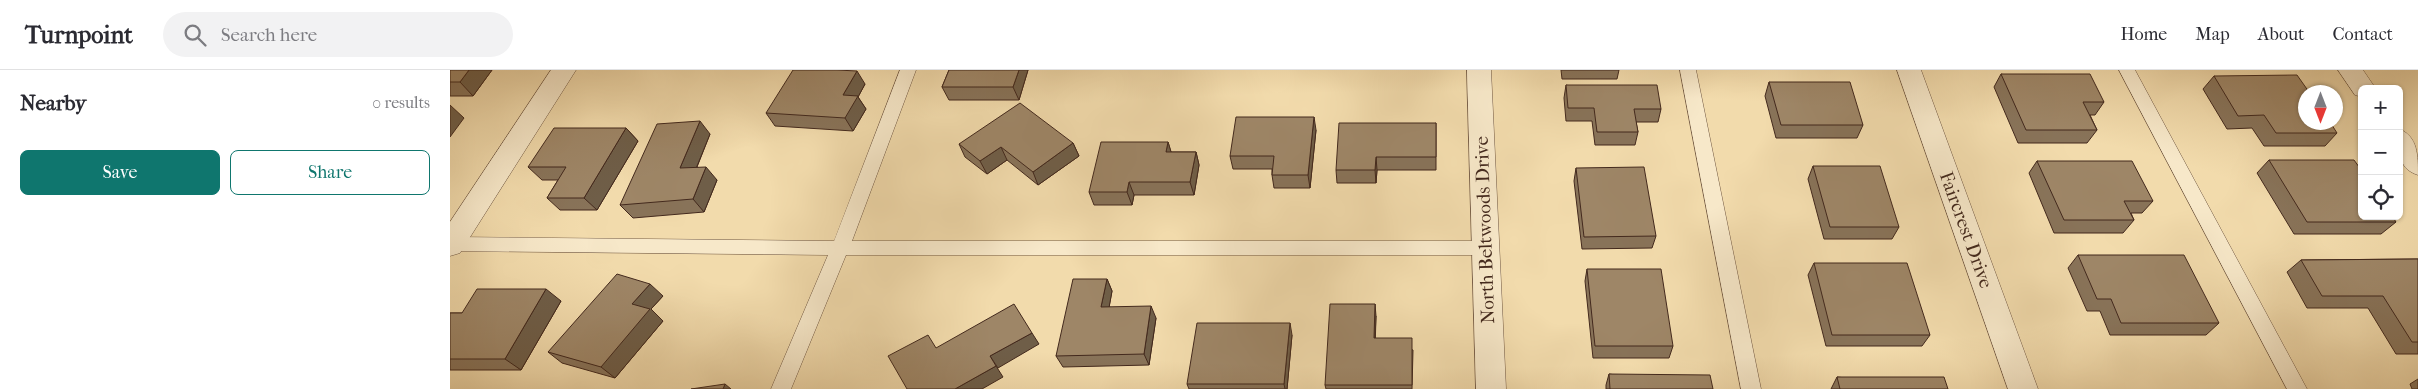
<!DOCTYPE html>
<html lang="en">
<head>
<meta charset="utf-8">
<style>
	body { margin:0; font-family:"IM FELL French Canon",serif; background:#f2f2f3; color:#2b2b33 }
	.controls { position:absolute; right:15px; top:15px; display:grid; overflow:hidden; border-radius:8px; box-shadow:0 1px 4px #0004 }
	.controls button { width:45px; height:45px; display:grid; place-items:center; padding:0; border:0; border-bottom:1px solid #e1e1e2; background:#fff; color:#2b2b33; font:25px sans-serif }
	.compass { position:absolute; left:1848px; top:15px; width:45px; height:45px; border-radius:50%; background:#fff; box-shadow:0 1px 4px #0004; rotate:180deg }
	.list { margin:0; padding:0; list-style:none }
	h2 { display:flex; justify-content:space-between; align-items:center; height:65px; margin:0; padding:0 20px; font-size:21px }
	h2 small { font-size:16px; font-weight:400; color:#7c7c81 }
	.actions { display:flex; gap:10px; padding:15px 20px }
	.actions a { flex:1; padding:11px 0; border:1px solid #0f766e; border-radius:8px; text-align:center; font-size:18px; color:#0f766e }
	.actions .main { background:#0f766e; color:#fff }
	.icon { flex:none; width:28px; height:28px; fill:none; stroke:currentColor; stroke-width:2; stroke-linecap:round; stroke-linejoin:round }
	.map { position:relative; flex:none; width:1968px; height:319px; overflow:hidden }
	header { display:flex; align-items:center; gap:30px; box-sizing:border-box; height:70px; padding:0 25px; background:#fff; border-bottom:1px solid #e1e1e2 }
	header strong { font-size:24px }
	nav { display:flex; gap:28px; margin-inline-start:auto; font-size:18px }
	.search { width:350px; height:45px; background:#f2f2f3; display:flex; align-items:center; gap:12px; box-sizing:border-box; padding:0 18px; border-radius:28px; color:#7c7c81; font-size:19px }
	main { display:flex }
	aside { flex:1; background:#fff }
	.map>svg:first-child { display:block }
</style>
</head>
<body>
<header>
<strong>Turnpoint</strong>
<div class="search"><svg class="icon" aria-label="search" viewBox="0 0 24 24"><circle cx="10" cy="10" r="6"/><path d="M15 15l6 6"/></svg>Search here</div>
<nav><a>Home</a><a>Map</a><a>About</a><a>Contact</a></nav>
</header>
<main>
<aside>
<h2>Nearby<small>0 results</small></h2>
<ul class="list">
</ul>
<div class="actions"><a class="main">Save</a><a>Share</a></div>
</aside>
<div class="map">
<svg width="1968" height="319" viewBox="0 0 1968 319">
	<rect width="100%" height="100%" fill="#f2dbac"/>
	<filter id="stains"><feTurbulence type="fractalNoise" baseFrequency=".004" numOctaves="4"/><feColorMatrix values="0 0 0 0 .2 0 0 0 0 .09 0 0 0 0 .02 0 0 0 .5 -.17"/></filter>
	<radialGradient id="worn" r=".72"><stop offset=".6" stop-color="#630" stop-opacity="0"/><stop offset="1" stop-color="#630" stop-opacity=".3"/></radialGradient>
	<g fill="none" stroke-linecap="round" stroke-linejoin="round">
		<defs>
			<path id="lane" d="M450 0H466L402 171H1036L1042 173 1045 178 1042 183 1036 185H396L341 319H321L378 185 0 181 1 167 384 171Z
				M1230 0H1246L1311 319H1291Z
				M1669 0H1685L1857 319H1837Z"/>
			<path id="street" d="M101 0H126L10 183 0 186V152Z
				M1017 0H1041L1056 319H1026Z
				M1447 0H1471L1588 319H1558Z
				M1888 0H1913L1926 19H1912V27L1905 25Z
				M1949 59C1968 66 1968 86 1968 105 1946 98 1949 79 1949 59Z"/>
		</defs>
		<use href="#lane" stroke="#6f5641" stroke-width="1"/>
		<use href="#street" stroke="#6f5641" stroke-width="1"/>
		<use href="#lane" fill="#f7e8c9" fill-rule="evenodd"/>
		<use href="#street" fill="#f7e8c9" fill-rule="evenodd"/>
	</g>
	<path fill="#887359" stroke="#43291d" d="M0 0H42L23 26H0Z
		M499 0H578L569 30H499L492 17Z
		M1111 0H1169L1167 9H1112Z
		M1551 4 1654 32 1645 45H1640L1647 60 1637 73H1568L1544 17Z
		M1764 6 1887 63 1875 76H1814L1802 58 1777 59 1753 19Z
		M1319 12 1413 55 1407 68H1326L1315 26Z
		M415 14 408 27 416 39 403 61 325 56 316 43Z
		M1116 15 1211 39 1208 52H1186L1188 62 1185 75H1145L1142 51H1116L1114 28Z
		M986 53V100H927L926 113H887L886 100Z
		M176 58 188 71 147 140H110L97 128 108 110H92L78 97Z
		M866 60 860 118H824L822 105V99H783L780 86Z
		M260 64 247 97 267 110 254 142 183 148 170 135Z
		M718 72 721 82H746L749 95 744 125H684L682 135H644L639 122Z
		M623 73 629 86 588 115 557 90 537 104 515 87 509 74Z
		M1819 90 1946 152 1931 164H1844L1807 103Z
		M1587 91 1703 131 1692 143H1681L1684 150 1673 163H1604L1579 103Z
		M1363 96 1449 157 1442 169H1374L1358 109Z
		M1126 98 1206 166 1202 178 1132 179 1124 111Z
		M1628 185 1769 253 1756 265H1660L1650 241H1637L1618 198Z
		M1968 189V284H1946L1918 238H1857L1837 202 1851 190Z
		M1364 193 1480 265 1472 276H1376L1358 205Z
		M1137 199 1223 276 1219 288H1143L1135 211Z
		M657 209 662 221 659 237 706 248 699 295 613 297 606 286Z
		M213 226 201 239 213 251 165 308 112 293 98 282Z
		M111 231 71 300H0V243H12Z
		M926 246 925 268 963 280 962 319H876L875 315Z
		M842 265 837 319H739L737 314Z
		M1159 304 1263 319H1156V315Z
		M1387 307 1498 319H1381Z
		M1968 309V319H1962L1960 314Z"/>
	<path fill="#6f5e48" stroke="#43291d" d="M19 0H42L23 26 10 12Z
		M569 0H578L569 30 563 17Z
		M407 1 415 14 408 27 416 39 403 61 395 48 393 25Z
		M0 35 14 48 0 67Z
		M864 47 866 60 860 118 858 105Z
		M250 51 260 64 241 111 230 98Z
		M176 58 188 71 147 140 134 128Z
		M718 72 722 85 716 82Z
		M623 73 629 86 588 115 583 102Z
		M551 77 557 90 537 104 530 91Z
		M746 82 749 95 744 125 740 112Z
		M926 87 927 100 926 113 925 100Z
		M256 97 267 110 254 142 243 129Z
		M679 112 684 125 682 135 677 122Z
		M657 209 662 221 657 249 651 237Z
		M200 214 213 226 201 239 213 251 165 308 151 297 182 234Z
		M96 219 111 231 71 300 55 289Z
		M925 234 926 246 925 280 924 268Z
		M701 236 706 248 699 295 694 284Z
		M840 253 842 265 837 319H835L834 314Z
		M582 263 589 274 548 298 540 286Z
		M546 296 553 307 532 319H505Z
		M275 314 281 319H273Z"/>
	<path fill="#9e8667" stroke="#43291d" d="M0 0H19L10 12H0Z
		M343 0H387L407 1 393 25 408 26 395 48 316 43Z
		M499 0H569L563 17H492Z
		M1551 4H1640L1654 32H1633L1647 60H1576Z
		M1847 5 1859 22H1856V52H1880L1887 63H1826L1814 45 1788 46 1764 6Z
		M1319 12H1400L1413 55H1331Z
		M1116 15H1207L1211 39H1184L1188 62H1147L1144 38H1118Z
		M570 33 623 73 583 102 551 77 530 91 509 74Z
		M786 47H864L858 105H822L824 86H780Z
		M250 51 230 98 256 97 243 129 170 135 207 54Z
		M889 53H986V87H926L925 100H886Z
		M104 58H176L134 128H97L116 97H78Z
		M651 72H718L716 82H746L740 112H679L677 122H639Z
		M1819 90H1904L1912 101V146H1942L1946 152H1857Z
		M1587 91H1682L1703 131H1674L1684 150H1614Z
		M1363 96H1430L1449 157H1380Z
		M1194 97 1206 166 1134 167 1126 98Z
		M1628 185H1734L1769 253H1671L1661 229H1647Z
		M1968 189V272H1962L1933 226H1872L1851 190Z
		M1364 193H1457L1480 265H1382Z
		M1137 199H1211L1223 276H1145Z
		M167 204 200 214 182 234 200 239 151 297 98 282Z
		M623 209H657L651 237 701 236 694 284 606 286Z
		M27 219H96L55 289H0V243H12Z
		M564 234 582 263 540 286 546 296 505 319H457L438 286 478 265 486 278Z
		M880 234H925L924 268H962V315H875Z
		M747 253H840L834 314H737Z
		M1159 304 1260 305 1263 319H1160Z
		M1387 307H1494L1498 319H1390Z
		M275 314 273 319H241Z"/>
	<g text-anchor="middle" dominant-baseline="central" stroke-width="4" stroke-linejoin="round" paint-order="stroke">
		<g font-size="19" fill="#43291d" stroke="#f7e8c9">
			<text transform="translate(1035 160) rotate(-92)">North Beltwoods Drive</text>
			<text transform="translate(1516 160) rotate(70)">Faircrest Drive</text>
		</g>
	</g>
	<rect width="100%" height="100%" filter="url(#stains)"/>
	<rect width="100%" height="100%" fill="url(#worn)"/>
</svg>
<div class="controls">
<button>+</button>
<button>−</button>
<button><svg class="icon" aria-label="locate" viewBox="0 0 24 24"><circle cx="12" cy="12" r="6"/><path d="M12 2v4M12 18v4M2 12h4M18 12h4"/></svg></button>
</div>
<svg class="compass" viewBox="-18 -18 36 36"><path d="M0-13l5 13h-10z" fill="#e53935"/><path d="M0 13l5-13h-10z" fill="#7c7c81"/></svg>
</div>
</main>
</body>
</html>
